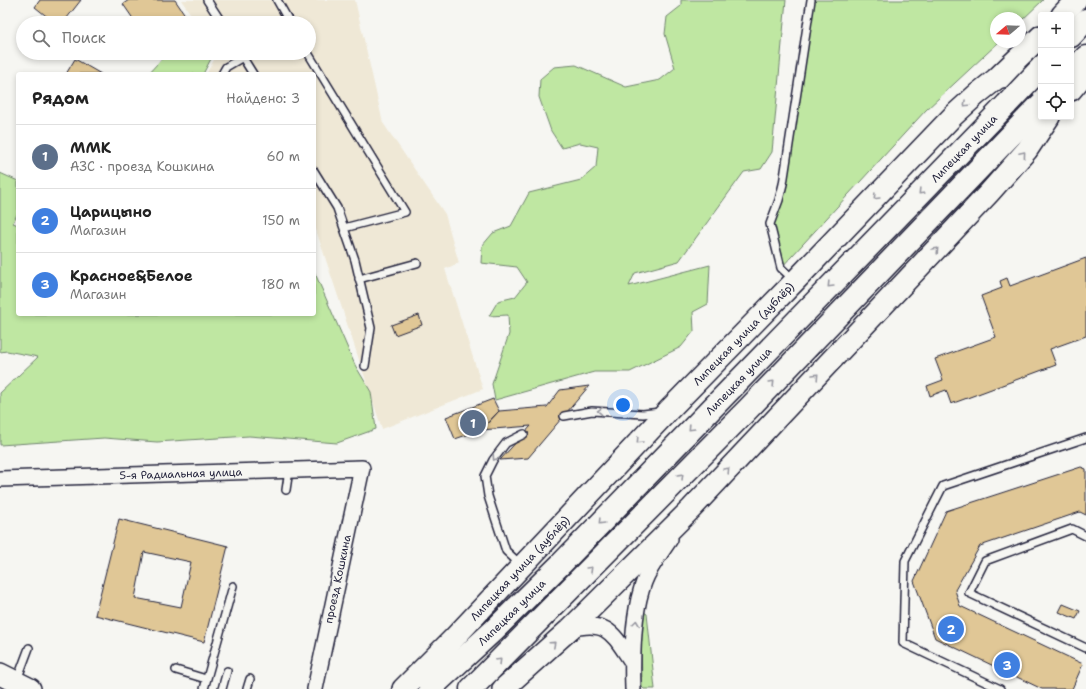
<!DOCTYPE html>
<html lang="ru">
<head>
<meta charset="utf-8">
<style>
	body { margin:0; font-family:"Shantell Sans",sans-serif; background:#f6f6f6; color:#222 }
	.controls { position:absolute; right:12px; top:12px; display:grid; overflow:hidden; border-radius:4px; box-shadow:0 2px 6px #0003 }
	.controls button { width:36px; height:36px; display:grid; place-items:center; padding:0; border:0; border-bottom:1px solid #e0e0e0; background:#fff; color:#222; font:20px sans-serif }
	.compass { position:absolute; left:990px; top:12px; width:36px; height:36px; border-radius:50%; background:#fff; box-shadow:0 2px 6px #0003; rotate:251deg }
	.you { position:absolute; left:623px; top:405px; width:14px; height:14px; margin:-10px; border:3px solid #fff; border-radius:50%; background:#1a73e8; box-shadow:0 0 0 6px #1a73e833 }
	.badge { display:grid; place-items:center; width:26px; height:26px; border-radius:50%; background:#ea580c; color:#fff; font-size:13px; font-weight:700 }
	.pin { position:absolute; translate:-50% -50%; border:2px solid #fff; box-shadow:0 1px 4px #0006 }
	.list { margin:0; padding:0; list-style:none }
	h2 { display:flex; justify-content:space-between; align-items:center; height:52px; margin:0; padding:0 16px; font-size:17px }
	h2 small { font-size:13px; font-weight:400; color:#767676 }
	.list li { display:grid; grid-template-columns:26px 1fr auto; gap:12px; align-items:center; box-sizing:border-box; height:64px; padding:0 16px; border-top:1px solid #e0e0e0 }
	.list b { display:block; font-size:15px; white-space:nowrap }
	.list p { margin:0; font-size:13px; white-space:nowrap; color:#767676 }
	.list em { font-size:13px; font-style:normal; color:#767676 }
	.icon { flex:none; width:22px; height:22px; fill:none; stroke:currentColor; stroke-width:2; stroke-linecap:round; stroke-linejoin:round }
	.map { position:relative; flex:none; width:1086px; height:689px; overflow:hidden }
	.search { position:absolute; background:#fff; box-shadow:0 2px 6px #0003; left:16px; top:16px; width:300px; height:44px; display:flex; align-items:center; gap:10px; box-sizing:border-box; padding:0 14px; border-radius:22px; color:#767676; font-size:15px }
	.panel { position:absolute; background:#fff; box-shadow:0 2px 6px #0003; left:16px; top:72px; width:300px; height:244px; border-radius:4px }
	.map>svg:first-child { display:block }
</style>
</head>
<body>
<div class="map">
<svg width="1086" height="689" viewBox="0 0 1086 689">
	<rect width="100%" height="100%" fill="#f6f6f2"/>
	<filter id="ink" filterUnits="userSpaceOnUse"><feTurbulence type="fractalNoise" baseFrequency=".025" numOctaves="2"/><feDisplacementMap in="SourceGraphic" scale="8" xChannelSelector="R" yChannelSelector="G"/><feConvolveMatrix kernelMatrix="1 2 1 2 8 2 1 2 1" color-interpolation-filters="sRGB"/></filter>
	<g filter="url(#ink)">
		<path fill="#efe8d6" d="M181 0H355L383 123 445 214 459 263 445 269 483 389 382 429 314 224V74H206L218 53H309V23H197Z"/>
		<path fill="#bfe7a2" stroke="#70846e" d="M681 0H786L772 152 761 169 744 172 679 261 635 273 629 286 710 265 708 304 693 312 694 331 681 347 630 372H594L495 400 492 384 509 334 508 315 489 316 498 301 515 297 527 282 517 267 481 263 482 246 493 233 511 226 529 193 581 180 596 167 598 147 580 143 562 148 551 131 539 97 540 79 554 67 576 65 626 87 660 80 675 68 665 34 667 17 681 6Z
			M811 0H1043L1020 22V18H996V42H999L926 110 781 268 770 224 779 200Z
			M167 53H214L203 74H148Z
			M0 173 18 181V212L13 223 18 225V314H314V271L355 365 371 392 376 429 337 443 249 436 157 442 104 438 0 445V393L38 357 7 351 0 352Z
			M644 612 647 614 655 689H644L642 687 641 635Z"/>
		<path fill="#e0c796" stroke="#22223b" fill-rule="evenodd" d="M40 0H81L63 23H55L35 7Z
			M129 0H175L190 22 136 23 123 4Z
			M75 59 101 74H66Z
			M1086 258V336L1050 349 1056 365 951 404 946 390 930 396 927 386 943 380 935 359 996 337 981 296 1002 288 1000 281 1007 278 1010 286Z
			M419 315 422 325 395 335 391 325Z
			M589 386 528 458 500 460 531 426 481 430 499 411 547 407 560 390Z
			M493 399 499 411 481 430 455 439 446 417Z
			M1081 467 1086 469V515L1080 512 980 546 955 590 960 606 1083 664 1072 689H1042L935 638 914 581 946 511Z
			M119 519 228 546 204 642 95 615ZM144 552 191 562 181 607 135 598Z
			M1063 604 1080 611 1076 619 1059 612Z"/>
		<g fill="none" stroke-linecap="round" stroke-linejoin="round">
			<defs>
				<path id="service" d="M207 0 222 23
					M277 0 290 23
					M240 53 253 74
					M308 53 405 212 344 228
					M222 74 226 67 243 57
					M314 171 337 208 355 260 371 328 365 366
					M359 279 417 263
					M794 280 781 268 770 224 779 200 783 184 811 0
					M564 416 592 411 643 414 660 412
					M286 490 289 470
					M1086 536 1072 529 985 561 969 593 1086 648
					M521 565 506 551 488 496 485 476 493 460 506 443 524 434
					M176 670 206 679
					M17 680 29 648
					M204 689 233 586
					M222 689 227 671
					M247 689 250 679
					M1000 689 903 643 905 561 943 486 1086 438"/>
				<g id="minor">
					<path id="s1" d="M0 479 362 468 315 689"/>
					<path d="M570 629C608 619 613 634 632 662"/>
					<path d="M633 689C632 658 633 611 644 582 650 566 661 553 670 539"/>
				</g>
				<path id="tertiary" d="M996 79C1013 75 1028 75 1041 88"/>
				<g id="secondary">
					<path d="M1062 15 1076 0"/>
					<path d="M1071 90 1086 72"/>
					<path d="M0 674 30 689"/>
					<path id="s2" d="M403 689 454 638 667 412 795 281 953 116 976 95 996 79 1041 36"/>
					<path d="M503 689 570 629 691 509 989 193 1027 150 1049 117"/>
				</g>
				<g id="primary">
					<path d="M1071 36 1086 20"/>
					<path d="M1071 72 1086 57"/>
					<path id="s3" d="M430 689 494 630 561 564 1007 104"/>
					<path d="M471 689 748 409 1041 104"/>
				</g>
			</defs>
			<use href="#service" stroke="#22223b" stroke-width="10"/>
			<use href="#minor" stroke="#22223b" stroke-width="18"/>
			<use href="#tertiary" stroke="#22223b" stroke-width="22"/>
			<use href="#secondary" stroke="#22223b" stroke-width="24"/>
			<use href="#primary" stroke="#22223b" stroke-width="25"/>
			<use href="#service" stroke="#f6f6f2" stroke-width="7"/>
			<use href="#minor" stroke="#f6f6f2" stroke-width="15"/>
			<use href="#tertiary" stroke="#f6f6f2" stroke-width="19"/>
			<use href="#secondary" stroke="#f6f6f2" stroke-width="21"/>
			<use href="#primary" stroke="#f6f6f2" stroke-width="22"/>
			<defs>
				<path id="primary-bridge" d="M1007 104 1041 68"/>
			</defs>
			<use href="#primary-bridge" stroke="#22223b" stroke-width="25" stroke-linecap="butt"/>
			<use href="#primary-bridge" stroke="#f6f6f2" stroke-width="22"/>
		</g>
		<defs><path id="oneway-chevron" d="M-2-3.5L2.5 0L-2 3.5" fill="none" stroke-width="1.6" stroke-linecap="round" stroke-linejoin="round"/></defs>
		<g stroke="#9797a0">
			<use href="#oneway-chevron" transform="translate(966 104) rotate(137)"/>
			<use href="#oneway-chevron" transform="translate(1023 154) rotate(-50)"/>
			<use href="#oneway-chevron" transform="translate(921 192) rotate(134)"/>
			<use href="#oneway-chevron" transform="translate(876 197) rotate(134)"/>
			<use href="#oneway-chevron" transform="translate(936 250) rotate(-47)"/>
			<use href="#oneway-chevron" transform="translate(830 285) rotate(134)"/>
			<use href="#oneway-chevron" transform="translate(816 376) rotate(-47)"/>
			<use href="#oneway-chevron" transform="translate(772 383) rotate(-46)"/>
			<use href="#oneway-chevron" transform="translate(600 411) rotate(-177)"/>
			<use href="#oneway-chevron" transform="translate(691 428) rotate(134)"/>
			<use href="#oneway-chevron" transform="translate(639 441) rotate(133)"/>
			<use href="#oneway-chevron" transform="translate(495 458) rotate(124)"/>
			<use href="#oneway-chevron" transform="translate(727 470) rotate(-47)"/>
			<use href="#oneway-chevron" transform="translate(681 476) rotate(-45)"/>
			<use href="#oneway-chevron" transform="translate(601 522) rotate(134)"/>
			<use href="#oneway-chevron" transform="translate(590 569) rotate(-45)"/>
			<use href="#oneway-chevron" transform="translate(636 623) rotate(-83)"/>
			<use href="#oneway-chevron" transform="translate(553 644) rotate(-42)"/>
			<use href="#oneway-chevron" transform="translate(499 661) rotate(-45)"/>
		</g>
	</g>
	<g text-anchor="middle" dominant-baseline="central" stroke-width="3" stroke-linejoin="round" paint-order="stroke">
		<g font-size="11" fill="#22223b" stroke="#f6f6f2">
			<text stroke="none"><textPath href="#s3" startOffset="760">Липецкая улица</textPath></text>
			<text stroke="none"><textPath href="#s2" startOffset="492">Липецкая улица (дублёр)</textPath></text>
			<text stroke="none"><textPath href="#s3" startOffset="436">Липецкая улица</textPath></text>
			<text stroke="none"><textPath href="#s1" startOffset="181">5-я Радиальная улица</textPath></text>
			<text stroke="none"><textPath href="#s2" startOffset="168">Липецкая улица (дублёр)</textPath></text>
			<text transform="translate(338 579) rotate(-78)">проезд Кошкина</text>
			<text stroke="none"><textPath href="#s3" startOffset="112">Липецкая улица</textPath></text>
		</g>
	</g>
</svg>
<div class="controls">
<button>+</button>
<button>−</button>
<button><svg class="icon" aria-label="locate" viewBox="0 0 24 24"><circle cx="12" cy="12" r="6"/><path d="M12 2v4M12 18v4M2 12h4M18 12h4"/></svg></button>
</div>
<svg class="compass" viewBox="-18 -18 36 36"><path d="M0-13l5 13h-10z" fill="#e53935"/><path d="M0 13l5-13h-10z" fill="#767676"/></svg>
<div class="you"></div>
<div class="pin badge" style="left:473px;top:423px;background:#5c6f8a">1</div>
<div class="pin badge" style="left:951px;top:629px;background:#3f7fe0">2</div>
<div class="pin badge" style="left:1007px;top:665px;background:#3f7fe0">3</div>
<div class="search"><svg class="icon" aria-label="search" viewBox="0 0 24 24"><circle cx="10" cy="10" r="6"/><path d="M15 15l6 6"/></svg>Поиск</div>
<section class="panel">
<h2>Рядом<small>Найдено: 3</small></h2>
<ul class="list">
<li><span class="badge" style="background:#5c6f8a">1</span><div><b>ММК</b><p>АЗС · проезд Кошкина</p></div><em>60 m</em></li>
<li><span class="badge" style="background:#3f7fe0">2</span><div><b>Царицыно</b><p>Магазин</p></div><em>150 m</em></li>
<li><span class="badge" style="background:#3f7fe0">3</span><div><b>Красное&amp;Белое</b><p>Магазин</p></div><em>180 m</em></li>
</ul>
</section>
</div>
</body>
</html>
